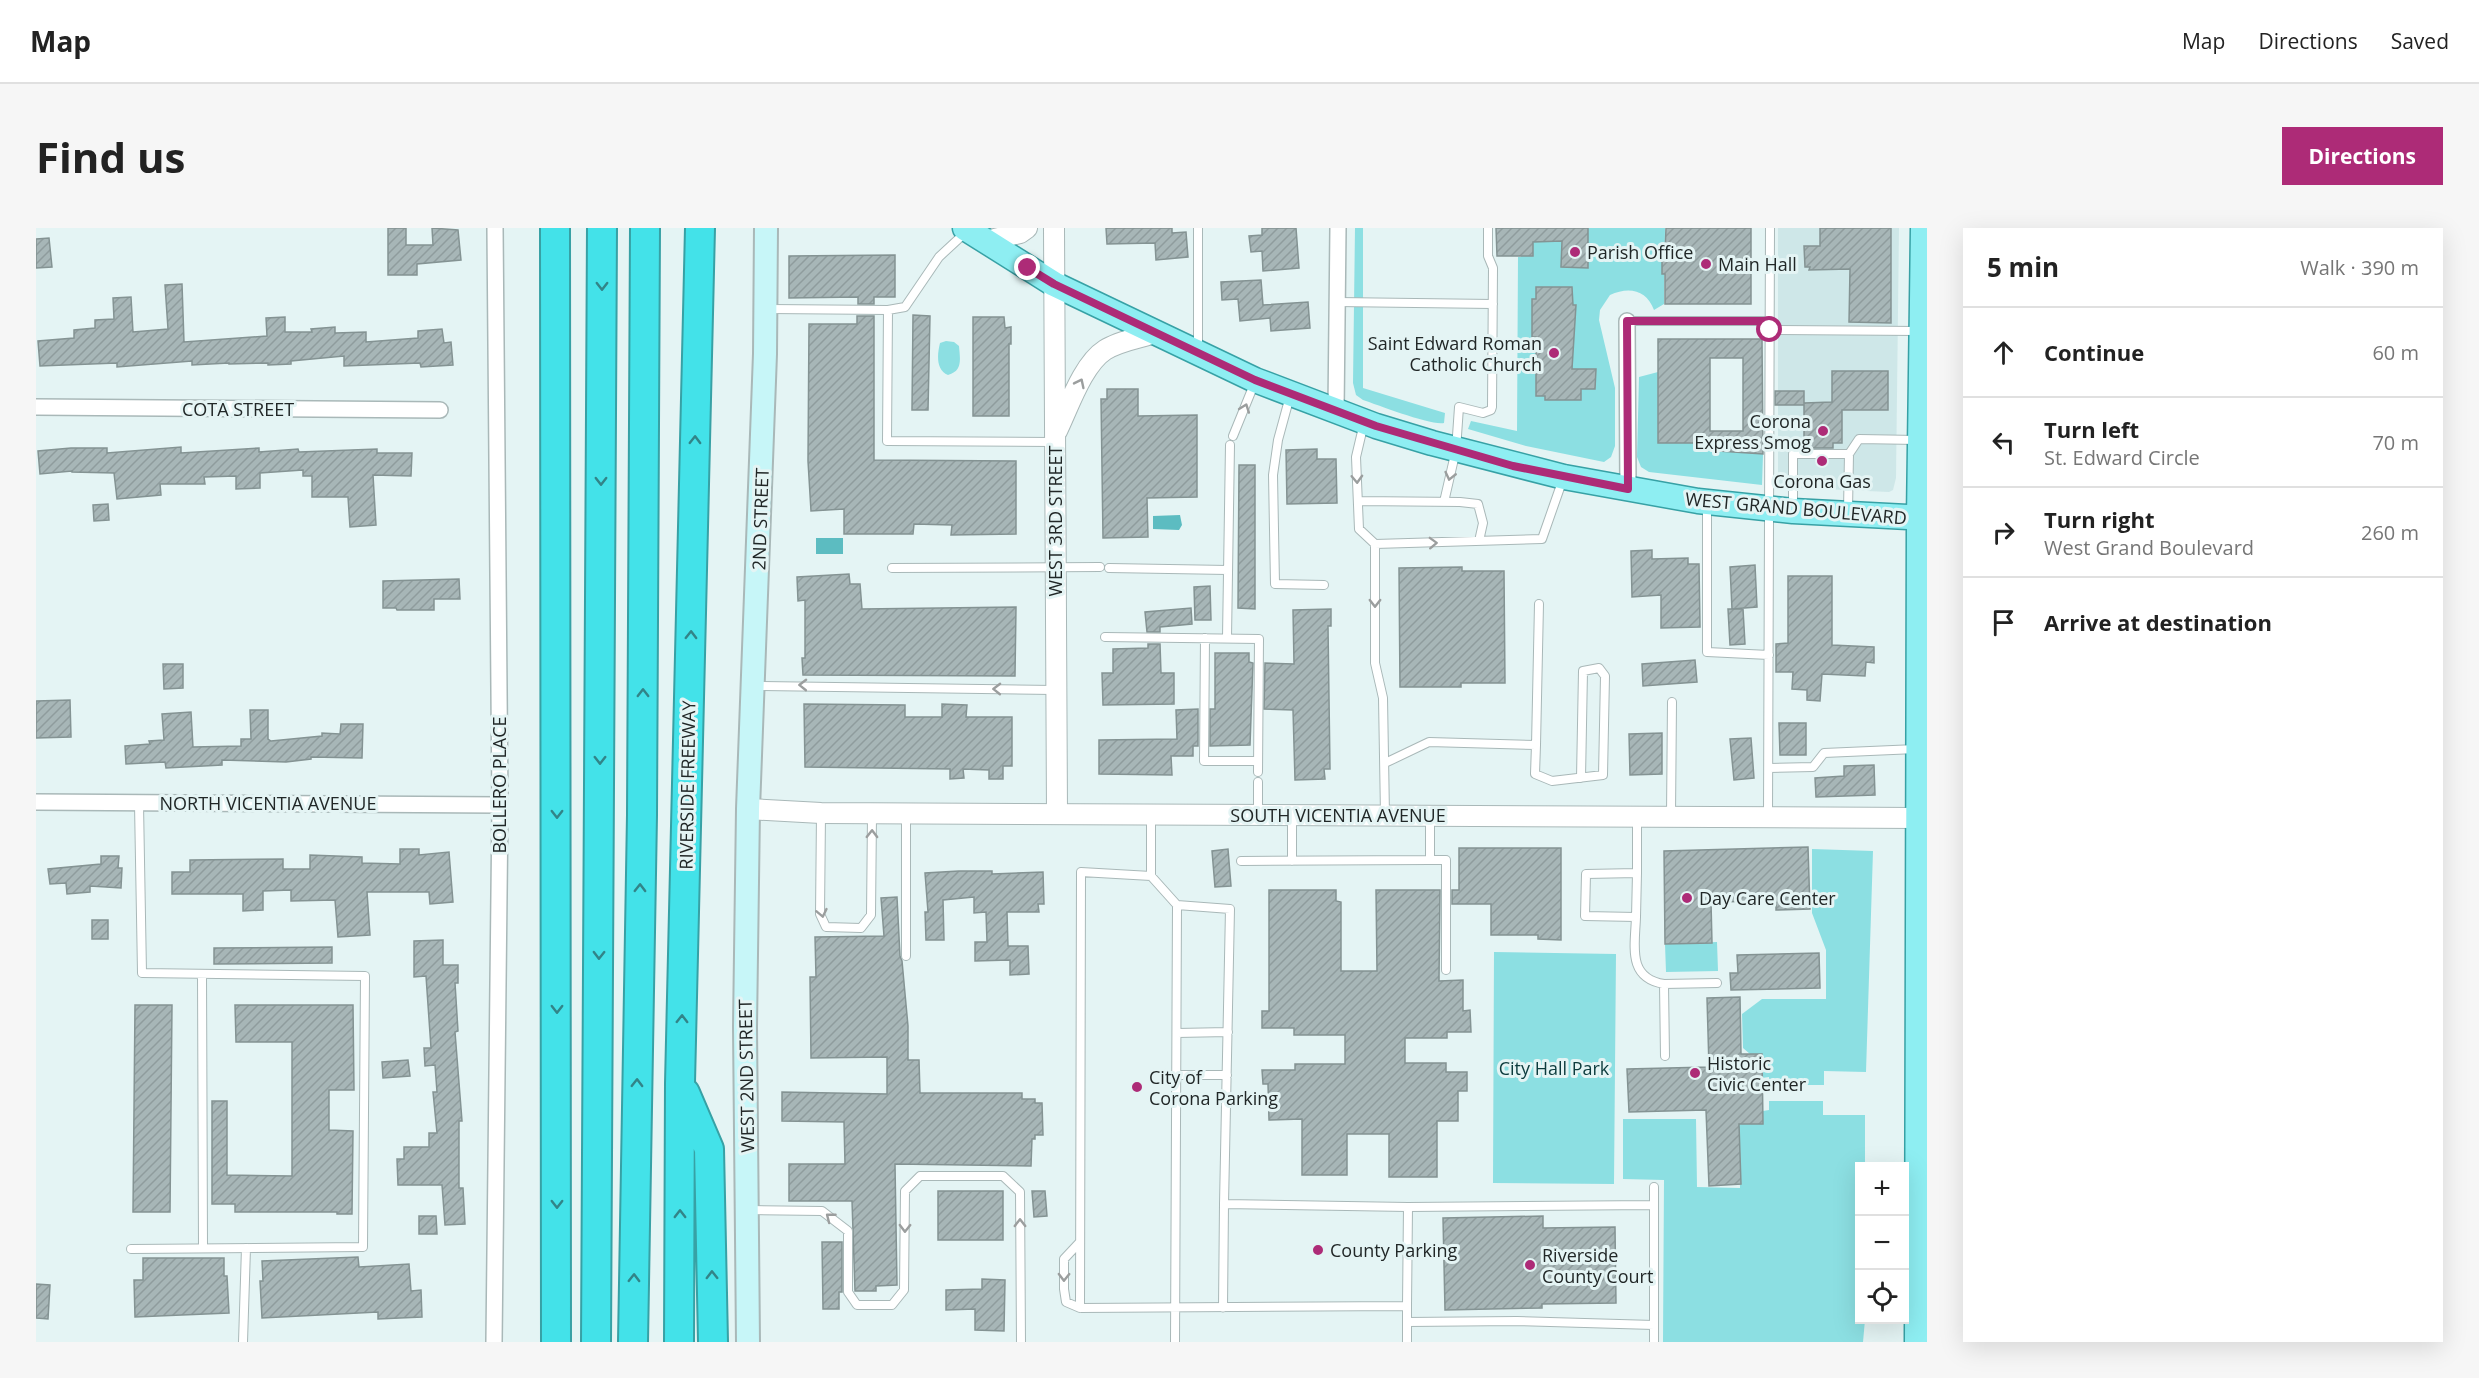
<!DOCTYPE html>
<html lang="en">
<head>
<meta charset="utf-8">
<style>
	body { margin:0; font-family:"Open Sans",sans-serif; background:#f6f6f6; color:#222 }
	.controls { position:absolute; right:18px; bottom:18px; display:grid; overflow:hidden; border-radius:0px; box-shadow:0 6px 24px #0002 }
	.controls button { width:54px; height:54px; display:grid; place-items:center; padding:0; border:0; border-bottom:2px solid #e0e0e0; background:#fff; color:#222; font:30px sans-serif }
	.stop { position:absolute; width:18px; height:18px; margin:-14px; border:4px solid #ad2b77; border-radius:50%; background:#fff }
	.stop.end { background:#ad2b77; border-color:#fff; box-shadow:0 2px 6px #0008 }
	.list { margin:0; padding:0; list-style:none }
	h2 { display:flex; justify-content:space-between; align-items:center; height:78px; margin:0; padding:0 24px; font-size:26px }
	h2 small { font-size:20px; font-weight:400; color:#767676 }
	.list li { display:grid; grid-template-columns:39px 1fr auto; gap:18px; align-items:center; box-sizing:border-box; height:90px; padding:0 24px; border-top:2px solid #e0e0e0 }
	.list b { display:block; font-size:22px; white-space:nowrap }
	.list p { margin:0; font-size:20px; white-space:nowrap; color:#767676 }
	.list em { font-size:20px; font-style:normal; color:#767676 }
	.icon { flex:none; width:33px; height:33px; fill:none; stroke:currentColor; stroke-width:2; stroke-linecap:round; stroke-linejoin:round }
	.map { position:relative; flex:none; width:1891px; height:1114px; overflow:hidden; border-radius:0px }
	header { display:flex; align-items:center; gap:36px; box-sizing:border-box; height:84px; padding:0 30px; background:#fff; border-bottom:2px solid #e0e0e0 }
	header strong { font-size:28px }
	nav { display:flex; gap:33px; margin-inline-start:auto; font-size:21px }
	.intro { display:flex; align-items:center; justify-content:space-between; box-sizing:border-box; height:144px; padding:0 36px }
	h1 { margin:0; font-size:42px }
	.button { padding:15px 27px; border-radius:0px; background:#ad2b77; color:#fff; font-size:21px; font-weight:700 }
	main { display:flex; gap:36px; padding:0 36px }
	aside { flex:1; background:#fff; border-radius:0px; box-shadow:0 6px 24px #0002 }
	.map>svg:first-child { display:block }
</style>
</head>
<body>
<header>
<strong>Map</strong>
<nav><a>Map</a><a>Directions</a><a>Saved</a></nav>
</header>
<div class="intro"><h1>Find us</h1><a class="button">Directions</a></div>
<main>
<div class="map">
<svg width="1891" height="1114" viewBox="0 0 1891 1114">
	<defs>
		<pattern id="building-hatch" width="6" height="6" patternUnits="userSpaceOnUse" patternTransform="scale(1.5)"><rect width="6" height="6" fill="#a7b6b7"/><path d="M-1 1l2-2M0 6l6-6M5 7l2-2" fill="none" stroke="#8f9c9d"/></pattern>
	</defs>
	<rect width="100%" height="100%" fill="#e4f4f4"/>
	<path fill="#cee7e8" d="M1742 0H1863L1860 250 1857 262 1853 264 1742 259Z"/>
	<path fill="#8cdfe2" d="M1319 0H1327V160L1409 185 1408 195C1396 198 1342 177 1327 172L1320 167 1317 155Z
		M1510 0H1629L1628 76 1618 82C1611 62 1593 58 1574 67L1564 82 1563 92 1579 160V218L1575 229 1568 234 1490 218 1432 201 1435 193 1481 203 1482 29H1485L1484 14Z
		M910 113 918 114 923 118C924 131 927 143 912 147 900 142 901 127 904 115Z
		M1622 144V215H1673V221H1684V223L1727 226 1726 257 1613 244 1605 239 1601 229 1603 149Z
		M1776 621 1837 623 1830 844 1788 843V857H1733V849L1726 850 1714 826 1707 820 1706 786 1726 771H1790V722L1776 685Z
		M1681 714 1682 743 1630 744 1629 716Z
		M1458 724 1580 726 1578 956 1457 955Z
		M1733 873H1787V887H1829V938H1824V1092H1829L1827 1114H1627L1628 952 1587 951V891H1660L1661 959 1704 960 1703 896H1727V883L1733 882Z"/>
	<path fill="#5cbcc1" d="M1144 287 1146 297 1143 302 1117 301V288Z
		M780 310H807V326H780Z"/>
	<path fill="url(#building-hatch)" stroke="#849393" stroke-width="1.5" fill-rule="evenodd" d="M352 0H370V17H397L396 0 422 2 425 32 381 36V47H352Z
		M1070 0H1136V5L1150 4 1152 29 1120 32 1119 15 1071 16Z
		M1226 0H1260L1263 40 1227 43 1226 23 1215 24 1213 8 1226 7Z
		M1460 0H1552V40L1525 39 1526 13 1497 14V28H1461Z
		M1630 0H1715V76H1629V46H1626V25H1629Z
		M1784 0H1855V95L1813 94 1814 41 1773 42 1774 39H1769L1768 18H1784Z
		M13 10 16 39 0 40V11Z
		M859 27V69H838V76H822V69L753 70V28Z
		M1225 52 1227 77 1272 74 1274 100 1235 103 1234 90 1204 93 1202 71 1186 72 1185 54Z
		M146 56 148 114 231 108 230 90 249 89V104H276L275 101 299 99V105L330 104V114L382 110V103L406 101 408 115 415 114 417 137 385 139 384 135 308 138V128L255 133V136L232 137V135L193 136V135L156 137V133L81 139V135L4 138 2 113 38 110V102L59 100V92L78 91 77 70 95 69 97 104 132 101 129 57Z
		M1500 59H1536L1537 77H1540L1536 141H1560L1559 161H1545V172H1509V168H1500V109H1496V71H1500Z
		M877 87 894 88 892 182H876Z
		M821 88H838V232L980 233V306L915 307 916 297 878 296 877 306H808V281L775 283 772 233 773 96H821Z
		M937 89H968L969 100 975 99V116H973V188H937Z
		M1622 111H1726L1727 226 1683 223 1684 221H1673V215H1622ZM1674 130H1707V203H1674Z
		M1796 143H1852V182H1806V215H1797V220H1774V215H1768V177H1739V163H1768V175L1796 174Z
		M1071 161H1102V188L1161 187V269L1111 270 1112 309 1067 310 1065 171H1071Z
		M145 219V225L223 220V224L262 221 263 224 341 221V225H376L375 248 337 247 340 297 314 299 312 269H276V248H267V242L224 245V260L200 261V248L168 249 169 256H124L125 267 81 271 78 245 36 244V243L4 246 2 223 35 220H71V225Z
		M1281 221V231H1300L1301 275 1251 276 1250 222Z
		M1203 237H1219V381L1202 380Z
		M72 276 73 292 58 293 57 277Z
		M1616 322V331L1652 330V336H1663L1664 399 1625 400V367L1596 369 1595 323Z
		M1719 337 1721 379 1696 381 1694 339Z
		M1426 339V343H1468L1469 455H1425V459H1364L1363 340Z
		M813 346 814 356H824L826 381 980 379 979 448 767 447 766 430H769V372L762 373 761 349Z
		M1752 348H1796V417L1838 419V435L1830 434 1829 448 1786 446 1784 473 1771 472V462L1756 461 1757 444H1740V416L1752 415Z
		M423 351 424 371H398V382H361L360 380H347V353Z
		M1174 358 1175 392H1159L1158 359Z
		M1155 380 1156 396 1124 399V404H1111L1109 384Z
		M1295 381V398H1292L1294 541H1288L1289 551 1259 552 1257 482 1228 481 1229 435 1258 436 1257 382Z
		M1692 381H1707L1709 416 1694 417Z
		M1112 416H1124L1125 445H1138V476L1067 477 1066 445H1077V421L1112 420Z
		M1179 425H1213V434L1217 435 1214 517 1174 518V481H1179Z
		M1659 432 1661 454 1607 458 1606 436Z
		M127 436H147V460L128 461Z
		M34 472 35 509 0 510V473Z
		M768 476 869 477V489H906V476L931 477 930 489H976V538H967V551H953V542L927 541 928 550 914 551V541L769 539Z
		M1162 481V518H1157V528H1135L1136 547 1063 546V512L1141 511 1140 482Z
		M214 482H232V511L235 513 286 508V505L304 506 305 496H327L326 530 275 529V531L250 534 186 532V537L130 540 129 534 90 536 89 518 114 516 113 513 128 512 126 486 155 484 157 519 205 518V511H215Z
		M1743 495H1770V527H1744Z
		M1626 505V546L1594 547 1593 506Z
		M1715 510 1718 550 1698 552 1694 511Z
		M1838 537 1839 567 1780 569 1779 550 1808 548V538Z
		M1772 619 1774 681 1740 682V673L1675 674 1676 715 1629 716 1628 623Z
		M1423 620H1525V712L1502 711V707H1455V676H1416V662H1423Z
		M364 621H383V627L413 624 417 674 394 676 393 664H331L334 707 302 709 299 672 255 673V662L227 663V682L207 683V666H136V644H154V632L247 631V641H274V627L326 629V635L364 636Z
		M1192 621 1195 658 1179 659 1176 623Z
		M65 628H83L82 640H86L85 660 54 658V664L31 666 30 655 14 656 12 641 65 636Z
		M923 643H956V646L1007 644 1008 676H1002L1003 684H971L972 718H992L993 746 974 747V732L939 733V714H951L950 684 938 685V669L907 672 908 712H890L889 684H892L889 645Z
		M1233 662H1300V673L1305 674V743H1341L1340 662H1404L1403 753 1427 752V783L1434 782 1435 804H1411V810H1369V835H1410V844H1431V863H1422V893H1401V949H1353V906H1311V947H1266V891L1233 892 1232 856H1227L1226 842H1259V836H1309V807H1258V800H1226V783H1233Z
		M861 669 864 728 866 733 872 798V832H883L884 865H986V871H999V875H1006L1007 907H999V911H996L995 938 859 936 861 1057 840 1058V1063H819L816 973H753V936H809L808 894 746 893V864L851 866V829L775 830 774 749H780L779 709 848 708 845 670Z
		M56 692H72V711H56Z
		M407 712V737H422V755H419L422 803 419 804 426 893H423V960H427L429 996 409 997 406 957H362L361 931H368V919H393V905H401L397 864H401L399 837 389 838 388 820H395L390 748 378 749V713Z
		M296 719V735L178 736V720Z
		M1783 725 1784 760 1695 762 1694 745H1702L1701 727Z
		M1704 769 1705 826H1726L1727 896H1703L1705 956 1673 958 1670 882 1593 884 1591 841 1673 839 1671 770Z
		M99 777H136L134 984H97Z
		M199 777H317L318 862H293V902L317 903 316 986H301V984H199V976H176V873H191V947L256 948V814H200Z
		M372 832 374 848 347 850 346 834Z
		M902 963H967V1012H902Z
		M996 963H1009L1011 988 998 989Z
		M383 988H400L401 1006H383Z
		M1507 988V1000L1579 999 1580 1075 1506 1076V1080L1409 1082 1407 990Z
		M786 1014H806V1064H803V1081H787Z
		M322 1029 323 1039 373 1036 375 1063 385 1062 386 1089 342 1091V1084L226 1090 224 1053H227L226 1033Z
		M107 1030H188V1048H191L193 1085 99 1089 98 1052H107Z
		M946 1051 969 1052 968 1103 939 1102V1081L910 1082V1062L946 1061Z
		M0 1056 14 1057 12 1091 0 1090Z"/>
	<g fill="none" stroke-linecap="round" stroke-linejoin="round">
		<defs>
			<path id="service" d="M1162 0V121
				M930 4 903 29 869 79 852 82 851 213 1017 214
				M1301 74 1457 76
				M733 81 852 82
				M1591 93H1734
				M1734 102 1883 103
				M1254 168 1242 212 1237 247 1239 356 1288 357
				M1328 195 1320 229 1323 301 1339 316 1506 311 1527 251
				M1197 208 1219 154
				M1322 273 1424 274 1442 276 1447 295 1443 313
				M1408 274 1420 222 1423 179 1447 185 1455 182 1456 179 1457 40 1452 28V0
				M1671 276V424L1733 427
				M1757 281V226H1813L1823 211 1881 212
				M1812 282 1813 226
				M1339 316V435L1347 470 1349 587
				M856 340 1064 339
				M1073 340 1192 342
				M1069 409 1223 411 1222 544
				M1169 410 1168 533H1222
				M1191 410 1194 217
				M719 458 1018 462
				M1500 517 1503 376
				M1349 535 1393 514 1500 517 1499 546 1516 553 1567 547 1569 448 1563 440 1547 443 1545 550
				M1733 540 1777 539 1788 525 1880 521
				M1222 585V554
				M785 586 784 686 790 699 825 700 835 687 836 587
				M1635 587 1636 474
				M1732 587 1734 0
				M1115 588V648L1045 644 1044 1080 1371 1078 1372 979 1188 976 1194 681 1141 677 1115 648
				M1256 589V633
				M1601 590V645L1550 646 1549 688 1600 689C1599 718 1591 750 1628 756L1629 828
				M1394 632H1410V742
				M1205 633 1394 632V589
				M1600 689 1601 645
				M870 728V587
				M166 746 167 1020
				M1628 756 1681 755
				M1141 805 1192 804
				M1140 847H1191
				M1372 979 1618 977
				M714 982 786 983 812 1003V1064L821 1077H856L868 1062 869 963 884 948H967L984 964 985 1114
				M1043 1015 1028 1031V1061L1030 1074 1044 1080
				M95 1021 327 1019 329 748 106 745 103 576
				M1187 1080 1188 976
				M1371 1094 1481 1093 1618 1097V1114
				M1618 1097V959
				M207 1114 210 1020
				M1139 1114 1141 677
				M1371 1114V1078"/>
			<path id="minor" d="M1591 93 1592 261
				M0 179 404 182
				M1300 183 1302 0
				M0 574 464 577
				M458 1114 464 577 459 0"/>
			<path id="tertiary" d="M1018 0 1021 586
				M950 13 984 5 991 0
				M1021 203C1033 178 1047 136 1069 122 1083 113 1103 110 1119 105
				M712 581 785 585 1883 590"/>
			<path id="secondary" d="M712 1114 709 799 712 581 729 126 730 0"/>
			<path id="primary" d="M929 0 1018 56 1219 152 1340 198 1396 215 1528 249 1662 273 1757 283 1891 290
				M1881 1114 1883 290 1887 0"/>
			<path id="motorway" d="M519 0 520 1114
				M649 865 673 921 677 1114
				M560 1114 566 0
				M597 1114 606 587 609 0
				M643 1114 644 855 664 0"/>
		</defs>
		<use href="#service" stroke="#a9b8b8" stroke-width="10"/>
		<use href="#minor" stroke="#a9b8b8" stroke-width="18"/>
		<use href="#tertiary" stroke="#a9b8b8" stroke-width="22"/>
		<use href="#secondary" stroke="#a9b8b8" stroke-width="26"/>
		<use href="#primary" stroke="#37a1a5" stroke-width="27"/>
		<use href="#motorway" stroke="#37a1a5" stroke-width="32"/>
		<use href="#service" stroke="#fff" stroke-width="8"/>
		<use href="#minor" stroke="#fff" stroke-width="15"/>
		<use href="#tertiary" stroke="#fff" stroke-width="20"/>
		<use href="#secondary" stroke="#c7f6f8" stroke-width="22"/>
		<use href="#primary" stroke="#8eeef2" stroke-width="24"/>
		<use href="#motorway" stroke="#43e2e9" stroke-width="28"/>
	</g>
	<defs><path id="oneway-chevron" d="M-2-3.5L2.5 0L-2 3.5" fill="none" stroke-width="1.6" stroke-linecap="round" stroke-linejoin="round" transform="scale(1.5)"/></defs>
	<g stroke="#328488">
		<use href="#oneway-chevron" transform="translate(566 58) rotate(90)"/>
		<use href="#oneway-chevron" transform="translate(659 212) rotate(-89)"/>
		<use href="#oneway-chevron" transform="translate(565 253) rotate(90)"/>
		<use href="#oneway-chevron" transform="translate(655 407) rotate(-89)"/>
		<use href="#oneway-chevron" transform="translate(607 465) rotate(-90)"/>
		<use href="#oneway-chevron" transform="translate(564 532) rotate(90)"/>
		<use href="#oneway-chevron" transform="translate(521 586) rotate(90)"/>
		<use href="#oneway-chevron" transform="translate(604 660) rotate(-89)"/>
		<use href="#oneway-chevron" transform="translate(563 727) rotate(91)"/>
		<use href="#oneway-chevron" transform="translate(521 781) rotate(90)"/>
		<use href="#oneway-chevron" transform="translate(646 791) rotate(-89)"/>
		<use href="#oneway-chevron" transform="translate(601 855) rotate(-89)"/>
		<use href="#oneway-chevron" transform="translate(521 976) rotate(90)"/>
		<use href="#oneway-chevron" transform="translate(644 986) rotate(-90)"/>
		<use href="#oneway-chevron" transform="translate(676 1047) rotate(-91)"/>
		<use href="#oneway-chevron" transform="translate(598 1050) rotate(-89)"/>
	</g>
	<g stroke="#9b9e9e">
		<use href="#oneway-chevron" transform="translate(1044 155) rotate(-64)"/>
		<use href="#oneway-chevron" transform="translate(1209 180) rotate(-70)"/>
		<use href="#oneway-chevron" transform="translate(1414 248) rotate(103)"/>
		<use href="#oneway-chevron" transform="translate(1321 251) rotate(88)"/>
		<use href="#oneway-chevron" transform="translate(1397 315) rotate(-2)"/>
		<use href="#oneway-chevron" transform="translate(1339 375) rotate(90)"/>
		<use href="#oneway-chevron" transform="translate(767 457) rotate(-179)"/>
		<use href="#oneway-chevron" transform="translate(961 461) rotate(-179)"/>
		<use href="#oneway-chevron" transform="translate(836 606) rotate(-89)"/>
		<use href="#oneway-chevron" transform="translate(786 685) rotate(78)"/>
		<use href="#oneway-chevron" transform="translate(794 989) rotate(-142)"/>
		<use href="#oneway-chevron" transform="translate(984 995) rotate(-90)"/>
		<use href="#oneway-chevron" transform="translate(869 1000) rotate(91)"/>
		<use href="#oneway-chevron" transform="translate(1028 1049) rotate(91)"/>
	</g>
	<g fill="none" stroke-linecap="round" stroke-linejoin="round">
		<path stroke="#ad2b77" stroke-width="8" d="M992 40 1018 56 1219 152 1340 198 1477 238 1592 261 1591 93H1734V102"/>
	</g>
	<g fill="#ad2b77" stroke="#e4f4f4" stroke-width="2">
		<circle cx="1539" cy="24" r="6"/>
		<circle cx="1670" cy="36" r="6"/>
		<circle cx="1518" cy="125" r="6"/>
		<circle cx="1787" cy="203" r="6"/>
		<circle cx="1786" cy="233" r="6"/>
		<circle cx="1651" cy="670" r="6"/>
		<circle cx="1659" cy="845" r="6"/>
		<circle cx="1101" cy="859" r="6"/>
		<circle cx="1282" cy="1022" r="6"/>
		<circle cx="1494" cy="1037" r="6"/>
	</g>
	<g text-anchor="middle" dominant-baseline="central" stroke-width="6" stroke-linejoin="round" paint-order="stroke">
		<g font-size="18" fill="#212727" stroke="#e4f4f4" text-anchor="start">
			<text x="1551" y="24">Parish Office</text>
			<text x="1682" y="36">Main Hall</text>
			<text x="1506" y="115" text-anchor="end">Saint Edward Roman<tspan x="1506" dy="21">Catholic Church</tspan></text>
			<text x="1775" y="193" text-anchor="end">Corona<tspan x="1775" dy="21">Express Smog</tspan></text>
			<text x="1786" y="253" text-anchor="middle">Corona Gas</text>
			<text x="1663" y="670">Day Care Center</text>
			<text x="1671" y="835">Historic<tspan x="1671" dy="21">Civic Center</tspan></text>
			<text x="1113" y="849">City of<tspan x="1113" dy="21">Corona Parking</tspan></text>
			<text x="1294" y="1022">County Parking</text>
			<text x="1506" y="1027">Riverside<tspan x="1506" dy="21">County Court</tspan></text>
		</g>
		<g font-size="18" fill="#212727" stroke="#e4f4f4">
			<text x="202" y="181">COTA STREET</text>
			<text transform="translate(1760 280) rotate(5)">WEST GRAND BOULEVARD</text>
			<text transform="translate(724 291) rotate(-88)">2ND STREET</text>
			<text transform="translate(1019 293) rotate(-90)">WEST 3RD STREET</text>
			<text transform="translate(463 557) rotate(-90)">BOLLERO PLACE</text>
			<text transform="translate(651 557) rotate(-89)">RIVERSIDE FREEWAY</text>
			<text x="232" y="575">NORTH VICENTIA AVENUE</text>
			<text x="1302" y="587">SOUTH VICENTIA AVENUE</text>
			<text transform="translate(710 848) rotate(-91)">WEST 2ND STREET</text>
		</g>
		<g font-size="18" fill="#0c3b3d" stroke="#e4f4f4">
			<text x="1518" y="840">City Hall Park</text>
		</g>
	</g>
</svg>
<div class="controls">
<button>+</button>
<button>−</button>
<button><svg class="icon" aria-label="locate" viewBox="0 0 24 24"><circle cx="12" cy="12" r="6"/><path d="M12 2v4M12 18v4M2 12h4M18 12h4"/></svg></button>
</div>
<div class="stop" style="left:1734px;top:102px"></div>
<div class="stop end" style="left:992px;top:40px"></div>
</div>
<aside>
<h2>5 min<small>Walk · 390 m</small></h2>
<ul class="list">
<li><svg class="icon" aria-label="ahead" viewBox="0 0 24 24"><path d="M12 20V5M6 11l6-6 6 6"/></svg><div><b>Continue</b></div><em>60 m</em></li>
<li><svg class="icon" aria-label="left" viewBox="0 0 24 24"><path d="M17 20v-9H6M10 6l-5 5 5 5"/></svg><div><b>Turn left</b><p>St. Edward Circle</p></div><em>70 m</em></li>
<li><svg class="icon" aria-label="right" viewBox="0 0 24 24"><path d="M7 20v-9h11M14 6l5 5-5 5"/></svg><div><b>Turn right</b><p>West Grand Boulevard</p></div><em>260 m</em></li>
<li><svg class="icon" aria-label="arrive" viewBox="0 0 24 24"><path d="M6 21V4h12l-3 4 3 4H6"/></svg><div><b>Arrive at destination</b></div></li>
</ul>
</aside>
</main>
</body>
</html>
